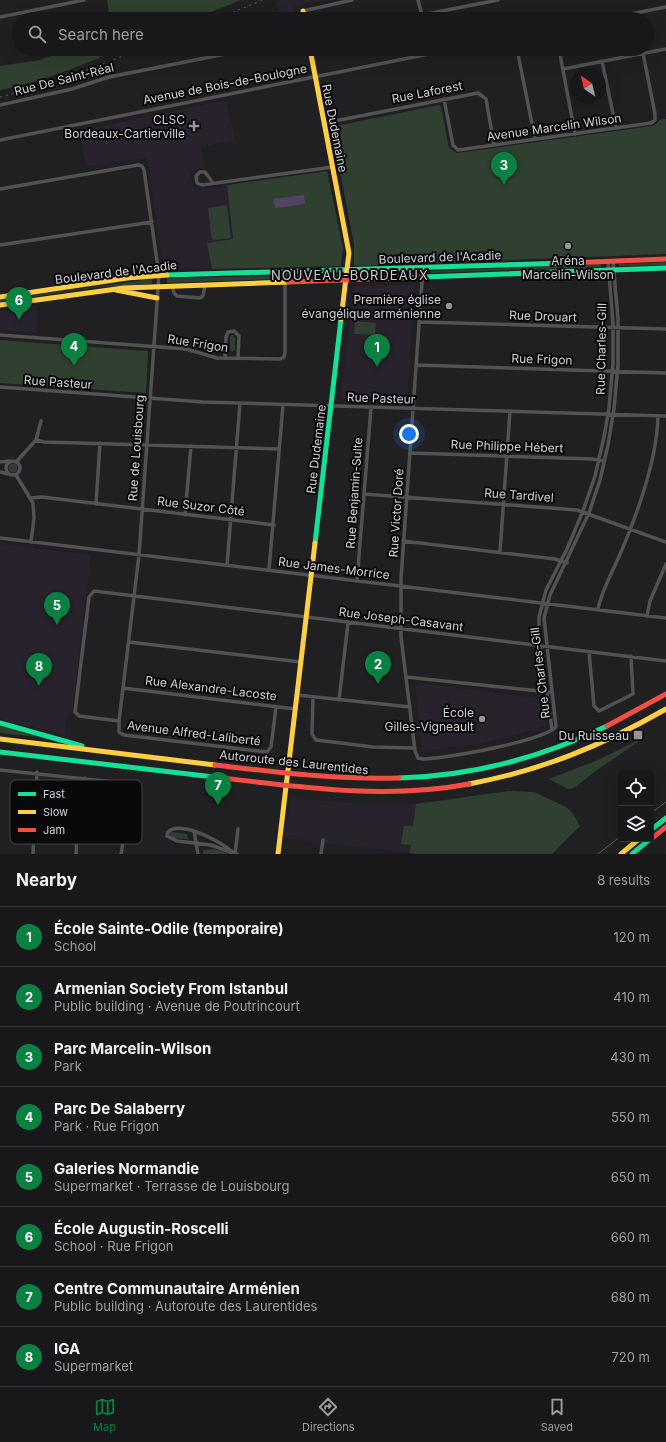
<!DOCTYPE html>
<html lang="en">
<head>
<meta charset="utf-8">
<style>
	body { margin:0; font-family:Inter,sans-serif; background:#212023; color:#f1f3f6 }
	.controls { position:absolute; right:12px; bottom:12px; display:grid; overflow:hidden; border-radius:4px; box-shadow:0 4px 16px #0002 }
	.controls button { width:36px; height:36px; display:grid; place-items:center; padding:0; border:0; border-bottom:1px solid #363639; background:#18171a; color:#f1f3f6; font:20px sans-serif }
	.compass { position:absolute; left:570px; top:68px; width:36px; height:36px; border-radius:50%; background:#18171a; box-shadow:0 4px 16px #0002; rotate:325deg }
	.you { position:absolute; left:409px; top:434px; width:14px; height:14px; margin:-10px; border:3px solid #fff; border-radius:50%; background:#1a73e8; box-shadow:0 0 0 6px #1a73e833 }
	.badge { display:grid; place-items:center; width:26px; height:26px; border-radius:50%; background:#0b8043; color:#fff; font-size:13px; font-weight:700 }
	.pin { position:absolute; translate:-50% -33px; filter:drop-shadow(0 1px 2px #0008) }
	.pin::after { content:''; position:absolute; top:21px; width:14px; height:12px; background:inherit; clip-path:polygon(0 0,100% 0,50% 100%) }
	.list { margin:0; padding:0; list-style:none }
	h2 { display:flex; justify-content:space-between; align-items:center; height:52px; margin:0; padding:0 16px; font-size:17px }
	h2 small { font-size:13px; font-weight:400; color:#9f9fa2 }
	.list li { display:grid; grid-template-columns:26px 1fr auto; gap:12px; align-items:center; box-sizing:border-box; height:60px; padding:0 16px; border-top:1px solid #363639 }
	.list b { display:block; font-size:15px; white-space:nowrap }
	.list p { margin:0; font-size:13px; white-space:nowrap; color:#9f9fa2 }
	.list em { font-size:13px; font-style:normal; color:#9f9fa2 }
	.icon { flex:none; width:22px; height:22px; fill:none; stroke:currentColor; stroke-width:2; stroke-linecap:round; stroke-linejoin:round }
	.map { position:relative; flex:none; width:666px; height:854px; overflow:hidden }
	.search { position:absolute; background:#18171a; box-shadow:0 4px 16px #0002; left:12px; right:12px; top:12px; height:44px; display:flex; align-items:center; gap:10px; box-sizing:border-box; padding:0 14px; border-radius:22px; color:#9f9fa2; font-size:15px }
	.sheet { height:532px; background:#18171a }
	nav { display:flex; justify-content:space-around; align-items:center; box-sizing:border-box; height:56px; border-top:1px solid #363639; background:#18171a; font-size:11px; color:#9f9fa2 }
	nav a { display:grid; justify-items:center; gap:2px }
	nav .on { color:#0b8043 }
	.map>svg:first-child { display:block }
</style>
</head>
<body>
<div class="map">
<svg width="666" height="854" viewBox="0 0 666 854">
	<rect width="100%" height="100%" fill="#201f22"/>
	<path fill="#27222c" d="M280 0H326L295 6 296 15 279 19 276 2Z
		M226 100 235 140 201 147 205 167 195 169 190 173 194 190 227 185 233 239 207 243 212 269 166 270 163 267 148 164 145 158 86 166 79 131Z
		M414 284 407 403 340 398 354 286Z
		M38 305 37 333 0 330V311Z
		M0 544 91 555 72 711 67 717 65 735 0 719Z
		M420 683 542 699 546 726 484 743 422 751 415 686Z
		M290 798 347 803 416 804 410 853 285 838Z"/>
	<path fill="#304030" d="M107 0H241L194 19H110Z
		M57 49H121C82 65 42 82 0 90V66L39 60 58 54Z
		M439 105 441 107 449 148 457 153 652 126 656 124 659 120 666 119V254L355 266 354 264V244L332 130 334 129V127H331Z
		M327 171 343 248 341 266 212 269 207 243 233 239 227 185Z
		M227 205 231 238 212 240 208 208Z
		M666 262V265L619 266V264Z
		M601 264V267L431 273V271Z
		M338 274V277L293 278V275Z
		M278 276V279L167 283V278Z
		M152 279V284L99 287 0 302V300Z
		M355 321 376 323 375 335 354 334Z
		M233 335 235 338V350L232 352 230 349V336Z
		M0 340 148 351 146 393 0 383Z
		M8.5 468a4.5 4.5 0 1 1 9 0a4.5 4.5 0 1 1-9 0Z
		M0 726 39 737 0 733Z
		M645 737 597 770 574 788 568 789 549 779 598 760Z
		M509 791 534 792 566 807 572 812 580 826 552 854H416L410 853 411 845 401 844 404 826H413L416 804Z
		M172 832 187 834 188 839 172 838 170 834Z
		M214 849 229 854H203V850Z"/>
	<path fill="#514362" d="M304 195 305 204 275 208 273 199Z"/>
	<g fill="none" stroke-linecap="round" stroke-linejoin="round">
		<path stroke="#525153" stroke-width="3.5" d="M418 0 422 15
			M303 11 352 0
			M0 17 84 0
			M401 19 498 0
			M605 19 666 7
			M517 49 535 139
			M559 49 575 134
			M602 61 616 128
			M563 69 666 49
			M444 99 453 145 458 150 651 123 655 120V114L643 53
			M0 105 72 89 109 77 251 49
			M324 123 478 93 486 99 494 145
			M0 140 454 49
			M213 183 205 172H200L196 176 197 183 202 185 333 167
			M0 189 138 165 142 166 144 170 159 275 139 555 119 721V732L124 735 267 752 271 747 276 707
			M0 245 152 222
			M423 268 401 579V637L415 751 418 758 423 759C447 758 540 742 556 727L544 618 550 595 589 513 600 480 608 445 614 409 618 365V319L613 261
			M172 286 174 293 177 296 200 298 203 296 205 285
			M419 322 666 329
			M0 335 186 349 217 358 280 359 284 357 285 353V272
			M225 358 226 337 228 332 234 331 239 336 238 358
			M416 365 666 373
			M0 387 203 402 666 416
			M36 440 44 442 279 449
			M410 453 592 459 604 461
			M6 468a7 7 0 1 1 14 0a7 7 0 1 1-14 0Z
			M17 461 36 440 41 421
			M0 462 9 461
			M0 472 8 474
			M16 475 33 503 34 518 31 542
			M364 494 577 510 666 542
			M31 498 42 497 274 525
			M96 504 100 443
			M185 515 191 446
			M0 538 666 618
			M403 541 555 559 567 563
			M500 552 510 411
			M227 565 240 403
			M269 570 283 405
			M357 581 371 408
			M598 609C602 589 613 571 621 552 638 512 657 460 658 416
			M647 616 650 601 666 564
			M129 642 301 662
			M589 652 594 706 599 711 633 694 631 656
			M406 677 549 692
			M123 688 295 709
			M297 695 410 707
			M313 697 312 734 316 740 373 747 415 748
			M339 700 348 623
			M119 721 79 716 75 712 89 597 94 591 666 661
			M552 730 539 634V617L546 590 567 549 583 511 595 476 604 437 609 408 613 364V323L608 261
			M0 770 133 784 121 854
			M194 831 198 854
			M77 843 83 824 84 817 81 810 85 778
			M33 854 37 772
			M76 854C78 840 72 822 81 810
			M235 854C224 844 182 819 168 832L167 836 177 841 211 845 235 854H237
			M235 854 238 829
			M321 854 323 840"/>
		<path stroke="#16e098" stroke-width="5" d="M167 275 568 263
			M424 277 666 268
			M315 543 341 319
			M0 723 82 746
			M0 752 214 777
			M399 778C471 776 543 757 607 726
			M651 830 666 818
			M632 854 650 839"/>
		<path stroke="#ffcf43" stroke-width="5" d="M303 11 304 19
			M310 49 349 253 341 319
			M116 290 157 298
			M0 297 127 278 167 275
			M0 305 124 288 288 282
			M0 739 215 765
			M469 784C543 770 601 746 666 709
			M278 854 315 543
			M621 854 639 839"/>
		<path stroke="#f24e42" stroke-width="5" d="M568 263 666 259
			M288 282 424 277
			M607 726 666 694
			M215 765C276 772 337 780 399 778
			M214 777C299 787 384 800 469 784
			M651 839 666 827"/>
		<path stroke="#5c5c5e" stroke-width="1" d="M651 813 666 802
			M598 854 621 836"/>
		<path stroke="#5c5c5e" stroke-width="1" stroke-dasharray="2 4" stroke-linecap="butt" d="M216 19 263 0
			M0 97 54 83 141 49"/>
	</g>
	<g fill="#949396" stroke="#09080b" stroke-width="1.5">
		<path d="M192 120h4v4h4v4h-4v4h-4v-4h-4v-4h4z"/>
		<circle cx="568" cy="246" r="4"/>
		<circle cx="449" cy="306" r="4"/>
		<circle cx="482" cy="719" r="4"/>
		<rect x="633" y="730" width="10" height="10" rx="2"/>
	</g>
	<g text-anchor="middle" dominant-baseline="central" stroke-width="4" stroke-linejoin="round" paint-order="stroke">
		<g font-size="12" fill="#d2d1d5" stroke="#09080b">
			<text transform="translate(64 79) rotate(-14)">Rue De Saint-Réal</text>
			<text transform="translate(225 84) rotate(-11)">Avenue de Bois-de-Boulogne</text>
			<text transform="translate(427 92) rotate(-11)">Rue Laforest</text>
			<text transform="translate(554 127) rotate(-8)">Avenue Marcelin Wilson</text>
			<text transform="translate(335 128) rotate(79)">Rue Dudemaine</text>
			<text transform="translate(440 257) rotate(-2)">Boulevard de l'Acadie</text>
			<text transform="translate(116 272) rotate(-7)">Boulevard de l'Acadie</text>
			<text transform="translate(543 316) rotate(2)">Rue Drouart</text>
			<text transform="translate(198 343) rotate(9)">Rue Frigon</text>
			<text transform="translate(601 349) rotate(-89)">Rue Charles-Gill</text>
			<text transform="translate(542 359) rotate(2)">Rue Frigon</text>
			<text transform="translate(58 382) rotate(4)">Rue Pasteur</text>
			<text transform="translate(381 398) rotate(2)">Rue Pasteur</text>
			<text transform="translate(507 446) rotate(2)">Rue Philippe Hébert</text>
			<text transform="translate(136 448) rotate(-86)">Rue de Louisbourg</text>
			<text transform="translate(316 449) rotate(-83)">Rue Dudemaine</text>
			<text transform="translate(354 493) rotate(-86)">Rue Benjamin-Sulte</text>
			<text transform="translate(519 495) rotate(4)">Rue Tardivel</text>
			<text transform="translate(201 506) rotate(7)">Rue Suzor Côté</text>
			<text transform="translate(396 513) rotate(-86)">Rue Victor Doré</text>
			<text transform="translate(334 568) rotate(7)">Rue James-Morrice</text>
			<text transform="translate(401 619) rotate(7)">Rue Joseph-Casavant</text>
			<text transform="translate(540 673) rotate(-97)">Rue Charles-Gill</text>
			<text transform="translate(211 688) rotate(7)">Rue Alexandre-Lacoste</text>
			<text transform="translate(194 733) rotate(7)">Avenue Alfred-Laliberté</text>
			<text transform="translate(294 762) rotate(6)">Autoroute des Laurentides</text>
		</g>
		<g font-size="12" fill="#d2d1d5" stroke="#09080b" text-anchor="end">
			<text x="185" y="119">CLSC<tspan x="185" dy="14">Bordeaux-Cartierville</tspan></text>
			<text x="568" y="260" text-anchor="middle">Aréna<tspan x="568" dy="14">Marcelin-Wilson</tspan></text>
			<text x="441" y="299">Première église<tspan x="441" dy="14">évangélique arménienne</tspan></text>
			<text x="474" y="712">École<tspan x="474" dy="14">Gilles-Vigneault</tspan></text>
			<text x="629" y="735">Du Ruisseau</text>
		</g>
		<g font-size="13" letter-spacing="1" fill="#cbc8d0" stroke="#09080b">
			<text x="350" y="275">NOUVEAU-BORDEAUX</text>
		</g>
	</g>
	<rect x="10" y="780" width="132" height="64" rx="6" fill="#09080b" stroke="#454448" stroke-width="1"/>
	<rect x="18" y="792" width="18" height="4" fill="#16e098"/>
	<rect x="18" y="810" width="18" height="4" fill="#ffcf43"/>
	<rect x="18" y="828" width="18" height="4" fill="#f24e42"/>
	<g font-size="11" fill="#d2d1d5">
		<text x="43" y="798">Fast</text>
		<text x="43" y="816">Slow</text>
		<text x="43" y="834">Jam</text>
	</g>
</svg>
<div class="controls">
<button><svg class="icon" aria-label="locate" viewBox="0 0 24 24"><circle cx="12" cy="12" r="6"/><path d="M12 2v4M12 18v4M2 12h4M18 12h4"/></svg></button>
<button><svg class="icon" aria-label="layers" viewBox="0 0 24 24"><path d="M12 4l9 5-9 5-9-5zM3 14l9 5 9-5"/></svg></button>
</div>
<svg class="compass" viewBox="-18 -18 36 36"><path d="M0-13l5 13h-10z" fill="#e53935"/><path d="M0 13l5-13h-10z" fill="#9f9fa2"/></svg>
<div class="you"></div>
<div class="pin badge" style="left:377px;top:367px">1</div>
<div class="pin badge" style="left:378px;top:684px">2</div>
<div class="pin badge" style="left:504px;top:185px">3</div>
<div class="pin badge" style="left:74px;top:366px">4</div>
<div class="pin badge" style="left:57px;top:625px">5</div>
<div class="pin badge" style="left:19px;top:320px">6</div>
<div class="pin badge" style="left:218px;top:805px">7</div>
<div class="pin badge" style="left:39px;top:686px">8</div>
<div class="search"><svg class="icon" aria-label="search" viewBox="0 0 24 24"><circle cx="10" cy="10" r="6"/><path d="M15 15l6 6"/></svg>Search here</div>
</div>
<section class="sheet">
<h2>Nearby<small>8 results</small></h2>
<ul class="list">
<li><span class="badge">1</span><div><b>École Sainte-Odile (temporaire)</b><p>School</p></div><em>120 m</em></li>
<li><span class="badge">2</span><div><b>Armenian Society From Istanbul</b><p>Public building · Avenue de Poutrincourt</p></div><em>410 m</em></li>
<li><span class="badge">3</span><div><b>Parc Marcelin-Wilson</b><p>Park</p></div><em>430 m</em></li>
<li><span class="badge">4</span><div><b>Parc De Salaberry</b><p>Park · Rue Frigon</p></div><em>550 m</em></li>
<li><span class="badge">5</span><div><b>Galeries Normandie</b><p>Supermarket · Terrasse de Louisbourg</p></div><em>650 m</em></li>
<li><span class="badge">6</span><div><b>École Augustin-Roscelli</b><p>School · Rue Frigon</p></div><em>660 m</em></li>
<li><span class="badge">7</span><div><b>Centre Communautaire Arménien</b><p>Public building · Autoroute des Laurentides</p></div><em>680 m</em></li>
<li><span class="badge">8</span><div><b>IGA</b><p>Supermarket</p></div><em>720 m</em></li>
</ul>
</section>
<nav>
<a class="on"><svg class="icon" aria-label="map" viewBox="0 0 24 24"><path d="M3 6l6-2 6 2 6-2v14l-6 2-6-2-6 2zM9 4v14M15 6v14"/></svg>Map</a>
<a><svg class="icon" aria-label="directions" viewBox="0 0 24 24"><path d="M12 3l9 9-9 9-9-9zM9 14v-3h6M13 9l2 2-2 2"/></svg>Directions</a>
<a><svg class="icon" aria-label="saved" viewBox="0 0 24 24"><path d="M7 4h10v16l-5-4-5 4z"/></svg>Saved</a>
</nav>
</body>
</html>
